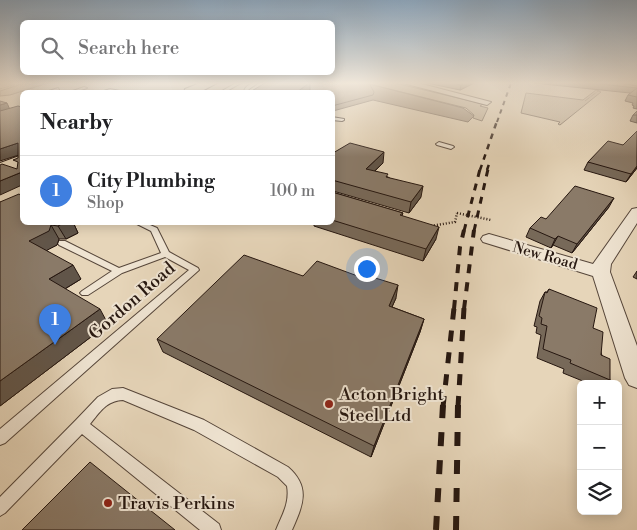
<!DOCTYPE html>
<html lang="en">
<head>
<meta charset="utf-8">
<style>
	body { margin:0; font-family:"Libre Bodoni",serif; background:#f2f2f2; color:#202124 }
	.controls { position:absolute; right:15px; bottom:15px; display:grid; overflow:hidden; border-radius:8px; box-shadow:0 2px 12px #0003 }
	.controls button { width:45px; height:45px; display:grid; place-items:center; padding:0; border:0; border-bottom:1px solid #e0e0e0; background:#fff; color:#202124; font:25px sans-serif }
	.you { position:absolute; left:366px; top:268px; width:18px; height:18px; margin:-12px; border:4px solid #fff; border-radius:50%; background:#1a73e8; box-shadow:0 0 0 8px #1a73e833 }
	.badge { display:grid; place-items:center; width:32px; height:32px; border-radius:50%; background:#8f2418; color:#fff; font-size:16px; font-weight:700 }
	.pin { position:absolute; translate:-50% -41px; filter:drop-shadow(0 1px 2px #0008) }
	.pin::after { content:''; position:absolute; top:26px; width:18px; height:15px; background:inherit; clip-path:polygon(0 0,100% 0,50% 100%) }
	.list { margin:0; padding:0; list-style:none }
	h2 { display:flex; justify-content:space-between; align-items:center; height:65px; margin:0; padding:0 20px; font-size:21px }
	h2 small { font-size:16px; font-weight:400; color:#757577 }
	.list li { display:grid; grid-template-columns:32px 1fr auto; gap:15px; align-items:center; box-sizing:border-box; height:70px; padding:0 20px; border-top:1px solid #e0e0e0 }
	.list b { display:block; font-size:19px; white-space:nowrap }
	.list p { margin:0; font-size:16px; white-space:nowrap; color:#757577 }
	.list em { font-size:16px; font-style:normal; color:#757577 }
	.icon { flex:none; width:28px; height:28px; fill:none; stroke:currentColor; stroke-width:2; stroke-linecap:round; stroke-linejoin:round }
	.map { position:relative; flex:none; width:637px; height:530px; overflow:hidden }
	.search { position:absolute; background:#fff; box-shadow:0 2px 12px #0003; left:20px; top:20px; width:315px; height:55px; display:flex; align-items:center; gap:12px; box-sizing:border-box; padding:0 18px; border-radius:8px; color:#757577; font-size:19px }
	.panel { position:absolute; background:#fff; box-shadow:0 2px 12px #0003; left:20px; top:90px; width:315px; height:135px; border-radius:8px }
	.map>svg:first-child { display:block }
</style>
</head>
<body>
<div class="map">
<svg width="637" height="530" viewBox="0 0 637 530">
	<rect width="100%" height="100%" fill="#e6d5b9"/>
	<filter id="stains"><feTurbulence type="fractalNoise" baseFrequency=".004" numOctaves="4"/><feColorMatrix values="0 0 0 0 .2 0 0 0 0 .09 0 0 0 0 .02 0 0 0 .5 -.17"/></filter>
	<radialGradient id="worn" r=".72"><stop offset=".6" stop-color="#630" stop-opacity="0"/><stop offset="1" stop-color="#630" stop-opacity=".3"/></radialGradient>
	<path fill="#c5b59c" stroke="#766656" d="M25 83H48L10 95 0 96V91Z
		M365 83H395L483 104 480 106 488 108 482 121 473 118 474 115 466 108Z
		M596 90 601 92 560 125 558 124 560 122 521 113 526 93 583 100Z"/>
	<path fill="#a59480" stroke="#726253" d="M299 83H365L463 108 474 116 468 122 373 100 333 111 332 92H262Z"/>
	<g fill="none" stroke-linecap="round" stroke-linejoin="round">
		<path stroke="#665648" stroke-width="1" d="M332 106 373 95 374 92 369 83"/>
		<defs>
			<path id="service" d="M236 83H241L227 91H244C246 85 252 83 258 83L249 89 247 92H220Z
				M84 87 87 88 75 92H70Z
				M58 88 59 90 51 92H46Z
				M110 89 125 92H101Z
				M332 117 344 119V120L342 121 332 120Z
				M439 142 453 146 454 147 451 149 437 145 436 144Z
				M133 222H143L157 228 169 252 198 268 199 270 5 443 0 445V429L189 270 165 257 122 273 88 295H82L80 293 82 291 112 271 59 245 58 243 59 241H65L119 268 161 253 151 231Z
				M123 388 204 420 288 467C311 487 303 505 292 530H276C282 515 290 503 287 486L278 477 194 430 123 400C106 401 100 412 90 424L219 524 221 530H200L82 434 5 513 0 516V497L76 420 98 397 112 389Z"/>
			<path id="minor" d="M403 83H418L491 102 487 105Z
				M637 208V223L611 264 610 272 637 346V388L629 385 625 378 593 276 483 242 481 239 483 236 489 234 593 264 632 209Z"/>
			<path id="primary" d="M200 83H217L200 92H184L185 89Z
				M22 155V168L0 176V163Z"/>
		</defs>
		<use href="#service" stroke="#56463a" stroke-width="2"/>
		<use href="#minor" stroke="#56463a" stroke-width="2"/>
		<use href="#primary" stroke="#261710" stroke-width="2"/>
		<path stroke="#261710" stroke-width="1" stroke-dasharray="0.5 1" stroke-linecap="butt" d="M0 89 21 83
			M585 101 602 88"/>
		<path stroke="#261710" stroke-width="2.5" stroke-dasharray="1 2" stroke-linecap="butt" d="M431 226 455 222 457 213"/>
		<use href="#service" fill="#efe4d2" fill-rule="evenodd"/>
		<use href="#minor" fill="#efe4d2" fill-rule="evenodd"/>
		<use href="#primary" fill="#e6d5b9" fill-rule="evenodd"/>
		<path stroke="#261710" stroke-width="2" stroke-dasharray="4.5 4.5" stroke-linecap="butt" d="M497 122 511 83"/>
		<path stroke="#261710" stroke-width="2.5" stroke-dasharray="5.5 5.5" stroke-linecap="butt" d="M480 170 497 121
			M487 170 489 164"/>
		<path stroke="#261710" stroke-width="3" stroke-dasharray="7 7" stroke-linecap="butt" d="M464 231 480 169
			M474 231 488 169"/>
		<path stroke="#261710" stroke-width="4" stroke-dasharray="9 9" stroke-linecap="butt" d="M454 309 460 247 464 230
			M464 309 474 230"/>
		<path stroke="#261710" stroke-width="5" stroke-dasharray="11 11" stroke-linecap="butt" d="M443 407 454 308
			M458 407 464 308"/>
		<path stroke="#261710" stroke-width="6" stroke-dasharray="14 14" stroke-linecap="butt" d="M436 530 443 405
			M456 530 458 405"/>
		<path stroke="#261710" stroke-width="2.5" stroke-dasharray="1 2" stroke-linecap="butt" d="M457 213 491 220"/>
	</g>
	<path fill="#776959" stroke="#261710" d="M427 83H474L460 90Z
		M534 83H637V84L620 83 637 86V109L633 108 634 106 632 105 633 103 625 101 628 95 630 93Z
		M637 111V123L630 121 633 115Z
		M623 145 637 168 626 182 584 170 588 162Z
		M332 153 383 163 375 171 388 177 421 197 409 213 333 191Z
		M332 192 403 213 402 216 436 239 423 261 314 226V223L313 222H332Z
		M0 202 73 222 78 233 66 239H59L57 245 46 250 81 279 65 289 108 324 0 406Z
		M609 207 572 253 553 245 551 248 526 237 530 228 546 219Z
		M637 271V279L633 277Z
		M303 276 396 298 392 307 424 319 420 332 371 457 163 352 157 339Z
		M549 289 593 328 610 380 606 384H590L563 373 564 369 537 358 541 335 536 333 537 327 534 326 540 301 545 292H547Z"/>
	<path fill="#615549" stroke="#261710" d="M309 83H310V90L307 92H297Z
		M464 83H474L460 90 461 85Z
		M7 103 11 112 0 115V105Z
		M18 143 22 154 0 161V149Z
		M384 152 383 163 365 180 366 169Z
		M637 166V168L626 182 631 174Z
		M22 172V185L0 195V181Z
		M423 186 421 197 409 213 411 202Z
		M614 198 609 207 572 253 577 244Z
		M65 222H73L78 233 66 239 58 226Z
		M51 225 59 239 57 245 38 255 29 241Z
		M439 227 436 239 423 261 426 249Z
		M558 236 553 245 551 248 555 239Z
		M73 265 81 279 58 293 49 279Z
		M398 285 396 298 386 320 389 306Z
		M100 309 108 324 0 406V381Z
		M424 319 420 332 371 457 374 446Z"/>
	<path fill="#8a7a68" stroke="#261710" d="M265 83H309L297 92H250Z
		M453 83H464L461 85Z
		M591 83H620L637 86V97L628 95 637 88Z
		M0 101 7 103 0 105Z
		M18 106 22 107V172L0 181V165L2 164 17 169 18 162 13 160 18 158V143L0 149V111Z
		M637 111V115H633Z
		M637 131V166L631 174 588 162 608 141 623 145Z
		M350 143 384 152 366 169 388 174 386 177 423 186 411 202 332 180V153H333Z
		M575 186 614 198 577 244 558 236 555 239 530 228 541 217 546 219Z
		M332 192 403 213 400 215 439 227 426 249 332 220Z
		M19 194 22 196V222H65L58 226 51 225 49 231 29 241 73 265 49 279 100 309 0 381V202Z
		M244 255 303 276 317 261 371 281 372 277 398 285 389 306 424 319 374 446 157 339Z
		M549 289 597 308 593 328 603 332 601 355 610 359V380L570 363 571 360 543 349 547 326 541 324 542 318 539 316 545 292 547 293Z
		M90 462 175 530H22Z"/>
	<linearGradient id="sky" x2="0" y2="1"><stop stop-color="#8da7be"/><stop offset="0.53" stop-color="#f4ece0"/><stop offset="1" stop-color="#f4ece0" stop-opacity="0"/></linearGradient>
	<rect width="637" height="157" fill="url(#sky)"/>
	<g fill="#8f2418" stroke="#efe4d2" stroke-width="2">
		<circle cx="329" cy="404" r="5"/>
		<circle cx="108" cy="503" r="5"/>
	</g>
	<g text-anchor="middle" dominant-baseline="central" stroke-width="4" stroke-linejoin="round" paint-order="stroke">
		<g font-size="15" fill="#261710" stroke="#efe4d2">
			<text transform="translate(545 256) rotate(16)">New Road</text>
		</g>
		<g font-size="18" fill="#261710" stroke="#efe4d2">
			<text transform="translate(132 301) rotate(-41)">Gordon Road</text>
		</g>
		<g font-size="18" fill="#261710" stroke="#efe4d2" text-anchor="start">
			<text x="339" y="394">Acton Bright<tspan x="339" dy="21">Steel Ltd</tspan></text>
			<text x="118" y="503">Travis Perkins</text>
		</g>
	</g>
	<rect width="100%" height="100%" filter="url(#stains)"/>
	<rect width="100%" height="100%" fill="url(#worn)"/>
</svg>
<div class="controls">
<button>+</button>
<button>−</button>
<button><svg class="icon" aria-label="layers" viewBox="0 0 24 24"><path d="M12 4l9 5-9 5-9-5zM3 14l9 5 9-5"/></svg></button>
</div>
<div class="you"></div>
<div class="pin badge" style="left:55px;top:345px;background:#3f7fe0">1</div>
<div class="search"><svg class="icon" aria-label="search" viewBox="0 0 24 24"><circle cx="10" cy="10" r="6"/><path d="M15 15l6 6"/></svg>Search here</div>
<section class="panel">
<h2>Nearby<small></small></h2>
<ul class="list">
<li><span class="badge" style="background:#3f7fe0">1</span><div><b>City Plumbing</b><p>Shop</p></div><em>100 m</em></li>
</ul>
</section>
</div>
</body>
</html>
